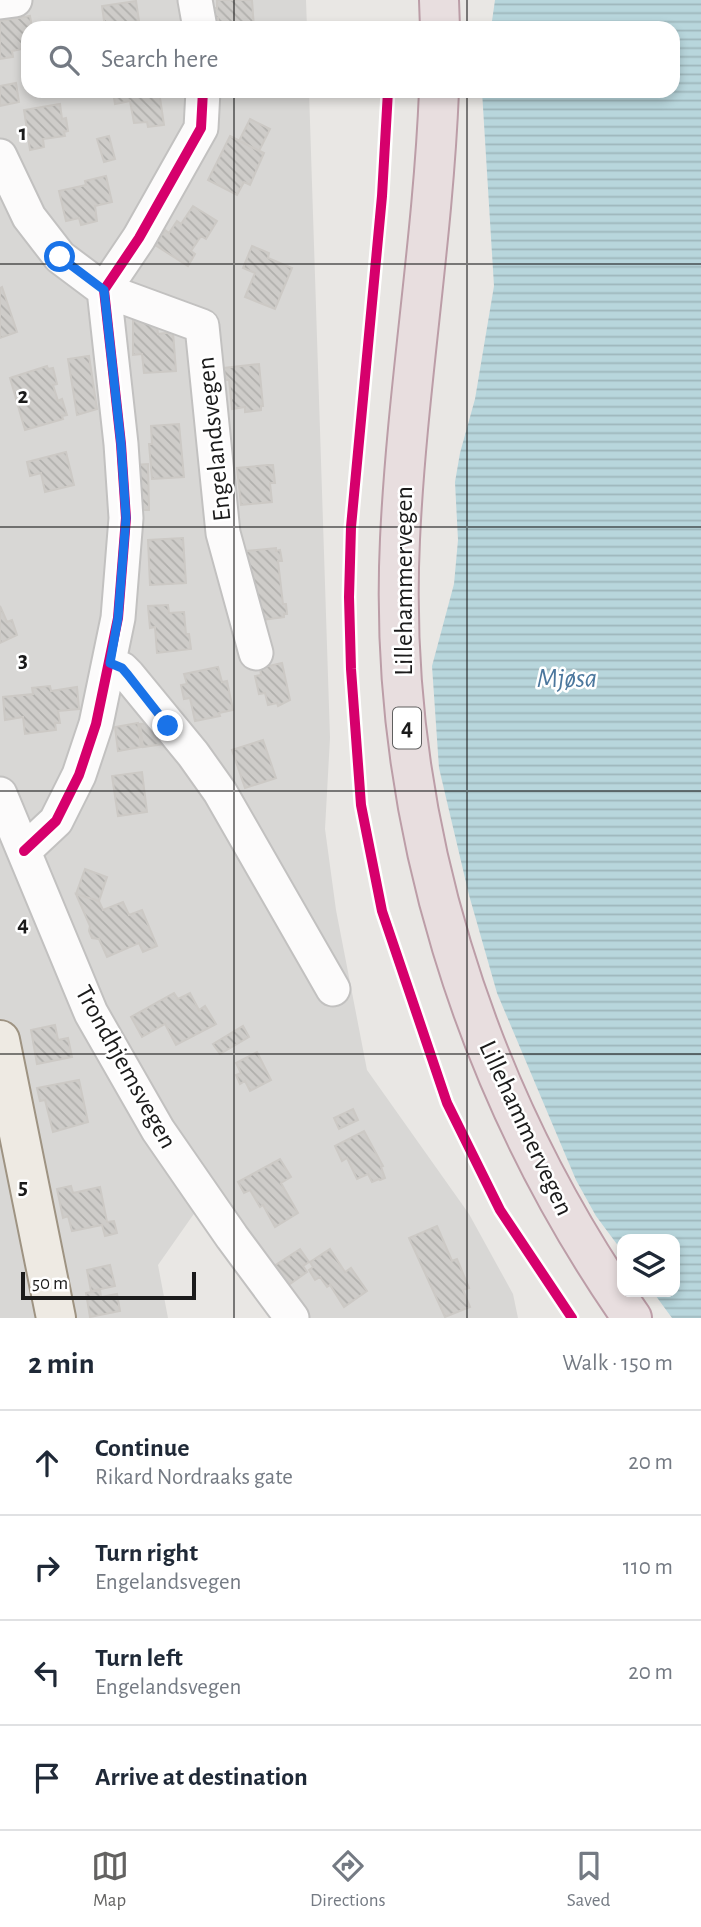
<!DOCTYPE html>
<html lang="en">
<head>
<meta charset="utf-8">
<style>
	body { margin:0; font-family:"Alegreya Sans",sans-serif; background:#f6f6f7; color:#1f2937 }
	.controls { position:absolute; right:21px; bottom:21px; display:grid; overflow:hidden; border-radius:14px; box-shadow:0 4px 10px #0003 }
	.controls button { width:63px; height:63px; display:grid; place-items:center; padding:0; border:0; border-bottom:2px solid #e0e1e3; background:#fff; color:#1f2937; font:35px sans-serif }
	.scale { position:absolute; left:21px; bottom:18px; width:175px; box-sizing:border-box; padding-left:7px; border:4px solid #1b1b1b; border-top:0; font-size:19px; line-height:24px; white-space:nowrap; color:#1b1b1b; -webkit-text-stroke:5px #fff; paint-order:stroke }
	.stop { position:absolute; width:21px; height:21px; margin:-16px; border:5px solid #1a73e8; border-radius:50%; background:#fff }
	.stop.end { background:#1a73e8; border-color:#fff; box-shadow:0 2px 7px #0008 }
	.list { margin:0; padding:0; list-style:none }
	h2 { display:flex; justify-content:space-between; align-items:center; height:91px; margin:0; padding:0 28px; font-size:30px }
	h2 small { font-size:23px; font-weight:400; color:#747a83 }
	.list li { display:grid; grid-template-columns:46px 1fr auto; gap:21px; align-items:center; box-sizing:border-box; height:105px; padding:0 28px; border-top:2px solid #e0e1e3 }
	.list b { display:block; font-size:26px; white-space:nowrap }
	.list p { margin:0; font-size:23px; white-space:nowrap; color:#747a83 }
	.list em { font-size:23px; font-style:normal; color:#747a83 }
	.icon { flex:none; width:38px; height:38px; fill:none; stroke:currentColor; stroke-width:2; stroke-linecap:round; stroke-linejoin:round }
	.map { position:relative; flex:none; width:701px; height:1318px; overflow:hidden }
	.search { position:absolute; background:#fff; box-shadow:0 4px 10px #0003; left:21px; right:21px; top:21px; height:77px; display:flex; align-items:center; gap:18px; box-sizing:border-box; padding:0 24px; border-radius:21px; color:#747a83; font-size:26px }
	.sheet { height:511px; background:#fff }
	nav { display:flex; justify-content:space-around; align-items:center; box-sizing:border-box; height:98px; border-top:2px solid #e0e1e3; background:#fff; font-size:19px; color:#747a83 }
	nav a { display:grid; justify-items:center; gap:4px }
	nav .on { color:#636261 }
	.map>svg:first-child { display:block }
</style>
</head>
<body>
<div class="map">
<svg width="701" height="1318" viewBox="0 0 701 1318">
	<defs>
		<pattern id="water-rules" width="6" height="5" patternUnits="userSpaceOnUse" patternTransform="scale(1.75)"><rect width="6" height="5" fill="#b8d6dc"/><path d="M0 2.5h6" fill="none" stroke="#9eb7bc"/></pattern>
		<pattern id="building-back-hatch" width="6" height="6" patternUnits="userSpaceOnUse" patternTransform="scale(1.75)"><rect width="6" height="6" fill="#ceccc9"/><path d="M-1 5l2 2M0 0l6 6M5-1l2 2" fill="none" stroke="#b0afac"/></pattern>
	</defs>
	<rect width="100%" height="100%" fill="#e9e7e4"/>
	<path fill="#d8d7d5" d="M0 0H306L307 28H28V91H309L330 738 325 829 336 910 367 1070 469 1214 513 1294 518 1318H305L198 1208 158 1265 168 1318H0Z"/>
	<path fill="url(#water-rules)" d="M495 0H701V1318H672L653 1292H675V1239H622V1251L596 1216 576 1180 497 993 469 895 439 768 432 666 454 584 458 540 455 482 460 453 475 399 494 286 482 91H673V28H491Z"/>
	<path fill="url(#building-back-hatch)" stroke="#ccc9c5" stroke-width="2" d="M217 0H252L254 28H219L218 18H214L213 8H217Z
		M136 1 139 21 134 22 135 28H105L102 6Z
		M30 16 32 28H28L27 48 12 51 13 57 0 59V21Z
		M16 83 19 102 0 106V86Z
		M159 91 164 125 148 127 147 122 134 123 130 101 115 104 113 92Z
		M60 104 62 119 66 118 68 131 64 132 65 136 43 139 44 147 30 150 24 110Z
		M250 119 270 129 259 151 239 141Z
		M109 136 115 159 104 162 97 139Z
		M230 136 264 153 250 185 244 182 237 195 208 180Z
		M106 176 112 202 95 206 97 221 81 225 79 218 66 221 59 191 86 185 85 181Z
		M193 206 217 221 206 239 201 236 191 251 195 254 188 266 155 245 165 230 169 233 177 221 181 224Z
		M252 246 269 253 268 258 292 268 275 309 245 297 255 273 243 268Z
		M2 287 17 332 0 338V288Z
		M156 316 158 334 173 332 176 371 144 373 142 354 133 355V318Z
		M89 356 97 409 77 415 68 359Z
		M259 364 263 406H261V410L245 412V407L232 409 229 380H225L224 368Z
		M47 366 48 369 53 368 57 384 53 385 58 401 62 399 67 415 62 416 63 419 25 430 10 378Z
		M179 424 184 477 152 479 149 444H152L151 426Z
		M66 452 74 485 45 492 41 473 30 476 27 462Z
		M148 464 149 510H135L133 465Z
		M268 465H273L275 483H270L272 502 241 505 237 468Z
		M183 538 186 583 150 585 148 540Z
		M276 548V551L280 550 282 561H278L283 604H286L287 614H284V617L254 621 246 551Z
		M168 605 169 613 184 612 186 634H189L191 649 157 653 155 627 150 628 148 606Z
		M0 606 7 622 12 620 17 635 0 643Z
		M282 663 290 700 278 706 277 703 268 705 265 693 259 694 255 676 261 675 260 668Z
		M218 667 222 682 227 681 233 710 219 713 220 716 195 721 190 698 184 699 181 685 187 684 184 674Z
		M50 686 51 691 77 687 79 709 58 711 60 723H55L56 730 25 734 23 717 5 720 3 697 33 694 32 688Z
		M138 723 141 747 118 751 115 727Z
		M152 723 164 744 143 747 140 724Z
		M263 740 276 778 245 788 232 750Z
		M142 772 147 812 118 816 112 776Z
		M85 869 107 877 99 901 76 894Z
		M76 894 99 901 103 910 123 902 129 915 142 910 157 946 143 952 139 943 107 957 99 939 92 938 89 931 90 926Z
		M174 993 178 999 190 993 199 1010 205 1006 216 1024 176 1045 165 1024 142 1037 131 1017Z
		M55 1025 58 1040 68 1038 72 1057 37 1064 31 1030Z
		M243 1026 249 1037 220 1054 213 1044Z
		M257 1052 271 1080 250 1091 245 1081 240 1084 236 1075 241 1073 236 1063Z
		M79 1080 88 1122 53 1132 45 1100 40 1101 37 1088Z
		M353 1109 358 1120 339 1129 334 1118Z
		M364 1131 383 1166 381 1167 385 1178 380 1180 379 1179 372 1182 368 1174 357 1179 347 1158 342 1161 335 1146Z
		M280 1159 291 1177 281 1183 298 1213 275 1227 263 1205 260 1207 250 1190 244 1193 238 1182Z
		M71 1186 73 1193 100 1187 107 1222 114 1221 117 1233 105 1236 102 1225 72 1231 68 1216 63 1218 57 1189Z
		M437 1226 452 1261 457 1259 469 1288 463 1290 470 1307 445 1317 409 1238Z
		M300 1249 309 1262 303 1266 307 1272 287 1286 274 1266Z
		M330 1249 345 1272 351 1268 367 1291 344 1307 330 1285 327 1287 320 1277 315 1280 309 1270 313 1267 310 1262Z
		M110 1265 115 1286 91 1291 87 1270Z
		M100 1290 101 1297 117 1294 120 1311 90 1317 86 1293Z"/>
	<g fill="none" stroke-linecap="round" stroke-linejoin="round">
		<defs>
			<path id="minor" d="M195 0 200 28
				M0 2 15 0
				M0 156 29 217 60 257 104 290 202 326 223 533 256 653
				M110 663 122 669 128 675 193 754 220 792 333 989
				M0 794 91 1013 158 1130 232 1237 292 1318
				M24 851 56 821 79 775 96 724 118 618 126 518 121 444 104 290 139 238 201 128 203 91"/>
			<path id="major" d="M0 1040 56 1318"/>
			<path id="highway" d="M439 0 440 28
				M439 91C433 241 407 389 400 539 387 815 474 1092 632 1318"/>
		</defs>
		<use href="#minor" stroke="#c2c1c0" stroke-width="37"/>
		<use href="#major" stroke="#9e9382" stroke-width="42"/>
		<use href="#highway" stroke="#bc9da7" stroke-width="42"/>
		<use href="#minor" stroke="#fcfbfb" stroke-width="33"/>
		<use href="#major" stroke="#eeeae3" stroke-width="38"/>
		<use href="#highway" stroke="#e8dedf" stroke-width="38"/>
		<defs>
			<path id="cycleway" d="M388 91 382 196 351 527 349 597 351 669 361 805 382 911 447 1103 500 1210 572 1318
				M24 851 56 821 79 775 96 724 118 618 126 518 121 444 104 290 139 238 201 128 203 91"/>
		</defs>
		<use href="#cycleway" stroke="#fff" stroke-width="15"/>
		<use href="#cycleway" stroke="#d6006c" stroke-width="10"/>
	</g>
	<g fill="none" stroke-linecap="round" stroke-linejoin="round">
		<path stroke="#1a73e8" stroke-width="9" d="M60 257 104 290 121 444 126 518 118 618 110 663 122 668 128 675 168 726"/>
	</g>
	<path fill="none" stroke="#1b1b1b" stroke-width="2" stroke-opacity="0.55" d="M234 0V28M467 0V28M234 91V1318M467 91V1318M0 264H701M0 527H701M0 791H701M0 1054H701"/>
	<g text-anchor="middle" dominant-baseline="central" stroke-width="5" stroke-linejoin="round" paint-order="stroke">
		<rect fill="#fff" stroke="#5f5f5f" stroke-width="2" x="393" y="707.5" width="28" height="41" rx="5"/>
		<g font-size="24" font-weight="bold" fill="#1b1b1b">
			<text x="407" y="728">4</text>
		</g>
		<g font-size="26" fill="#1b1b1b" stroke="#fff">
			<text transform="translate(214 439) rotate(-96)">Engelandsvegen</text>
			<text transform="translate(404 581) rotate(-90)">Lillehammervegen</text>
			<text transform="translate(126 1067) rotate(61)">Trondhjemsvegen</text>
			<text transform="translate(526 1128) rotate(65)">Lillehammervegen</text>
		</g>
		<g font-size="28" font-style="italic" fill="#4b779d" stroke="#fff">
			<text x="567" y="679">Mjøsa</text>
		</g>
	</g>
	<g font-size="23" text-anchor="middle" font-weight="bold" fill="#1b1b1b" stroke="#fff" stroke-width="5" stroke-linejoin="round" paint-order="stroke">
		<text x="23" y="140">1</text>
		<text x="23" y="403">2</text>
		<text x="23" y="667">3</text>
		<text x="23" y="931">4</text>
		<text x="23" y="1194">5</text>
	</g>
</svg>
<div class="controls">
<button><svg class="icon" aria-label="layers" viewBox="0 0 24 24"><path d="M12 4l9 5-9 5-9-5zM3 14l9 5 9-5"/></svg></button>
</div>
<div class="scale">50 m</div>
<div class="stop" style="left:60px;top:257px"></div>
<div class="stop end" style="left:168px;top:726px"></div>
<div class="search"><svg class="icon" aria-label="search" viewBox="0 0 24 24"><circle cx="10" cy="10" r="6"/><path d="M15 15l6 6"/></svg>Search here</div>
</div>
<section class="sheet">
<h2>2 min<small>Walk · 150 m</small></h2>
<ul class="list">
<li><svg class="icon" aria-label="ahead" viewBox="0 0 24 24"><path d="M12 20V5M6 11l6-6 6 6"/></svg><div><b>Continue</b><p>Rikard Nordraaks gate</p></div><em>20 m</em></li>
<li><svg class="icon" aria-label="right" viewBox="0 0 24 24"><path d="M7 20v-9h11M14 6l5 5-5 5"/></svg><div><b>Turn right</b><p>Engelandsvegen</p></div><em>110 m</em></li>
<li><svg class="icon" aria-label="left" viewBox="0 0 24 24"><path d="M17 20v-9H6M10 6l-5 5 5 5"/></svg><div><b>Turn left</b><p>Engelandsvegen</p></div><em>20 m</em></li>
<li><svg class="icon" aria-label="arrive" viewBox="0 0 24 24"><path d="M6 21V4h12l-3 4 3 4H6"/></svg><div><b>Arrive at destination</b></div></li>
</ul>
</section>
<nav>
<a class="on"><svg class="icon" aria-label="map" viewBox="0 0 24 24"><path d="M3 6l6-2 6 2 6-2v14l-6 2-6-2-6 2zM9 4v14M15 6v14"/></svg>Map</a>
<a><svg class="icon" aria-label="directions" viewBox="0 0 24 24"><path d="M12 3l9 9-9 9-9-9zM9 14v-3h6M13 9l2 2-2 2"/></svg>Directions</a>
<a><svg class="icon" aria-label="saved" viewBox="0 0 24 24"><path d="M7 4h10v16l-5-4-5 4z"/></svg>Saved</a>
</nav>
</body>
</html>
